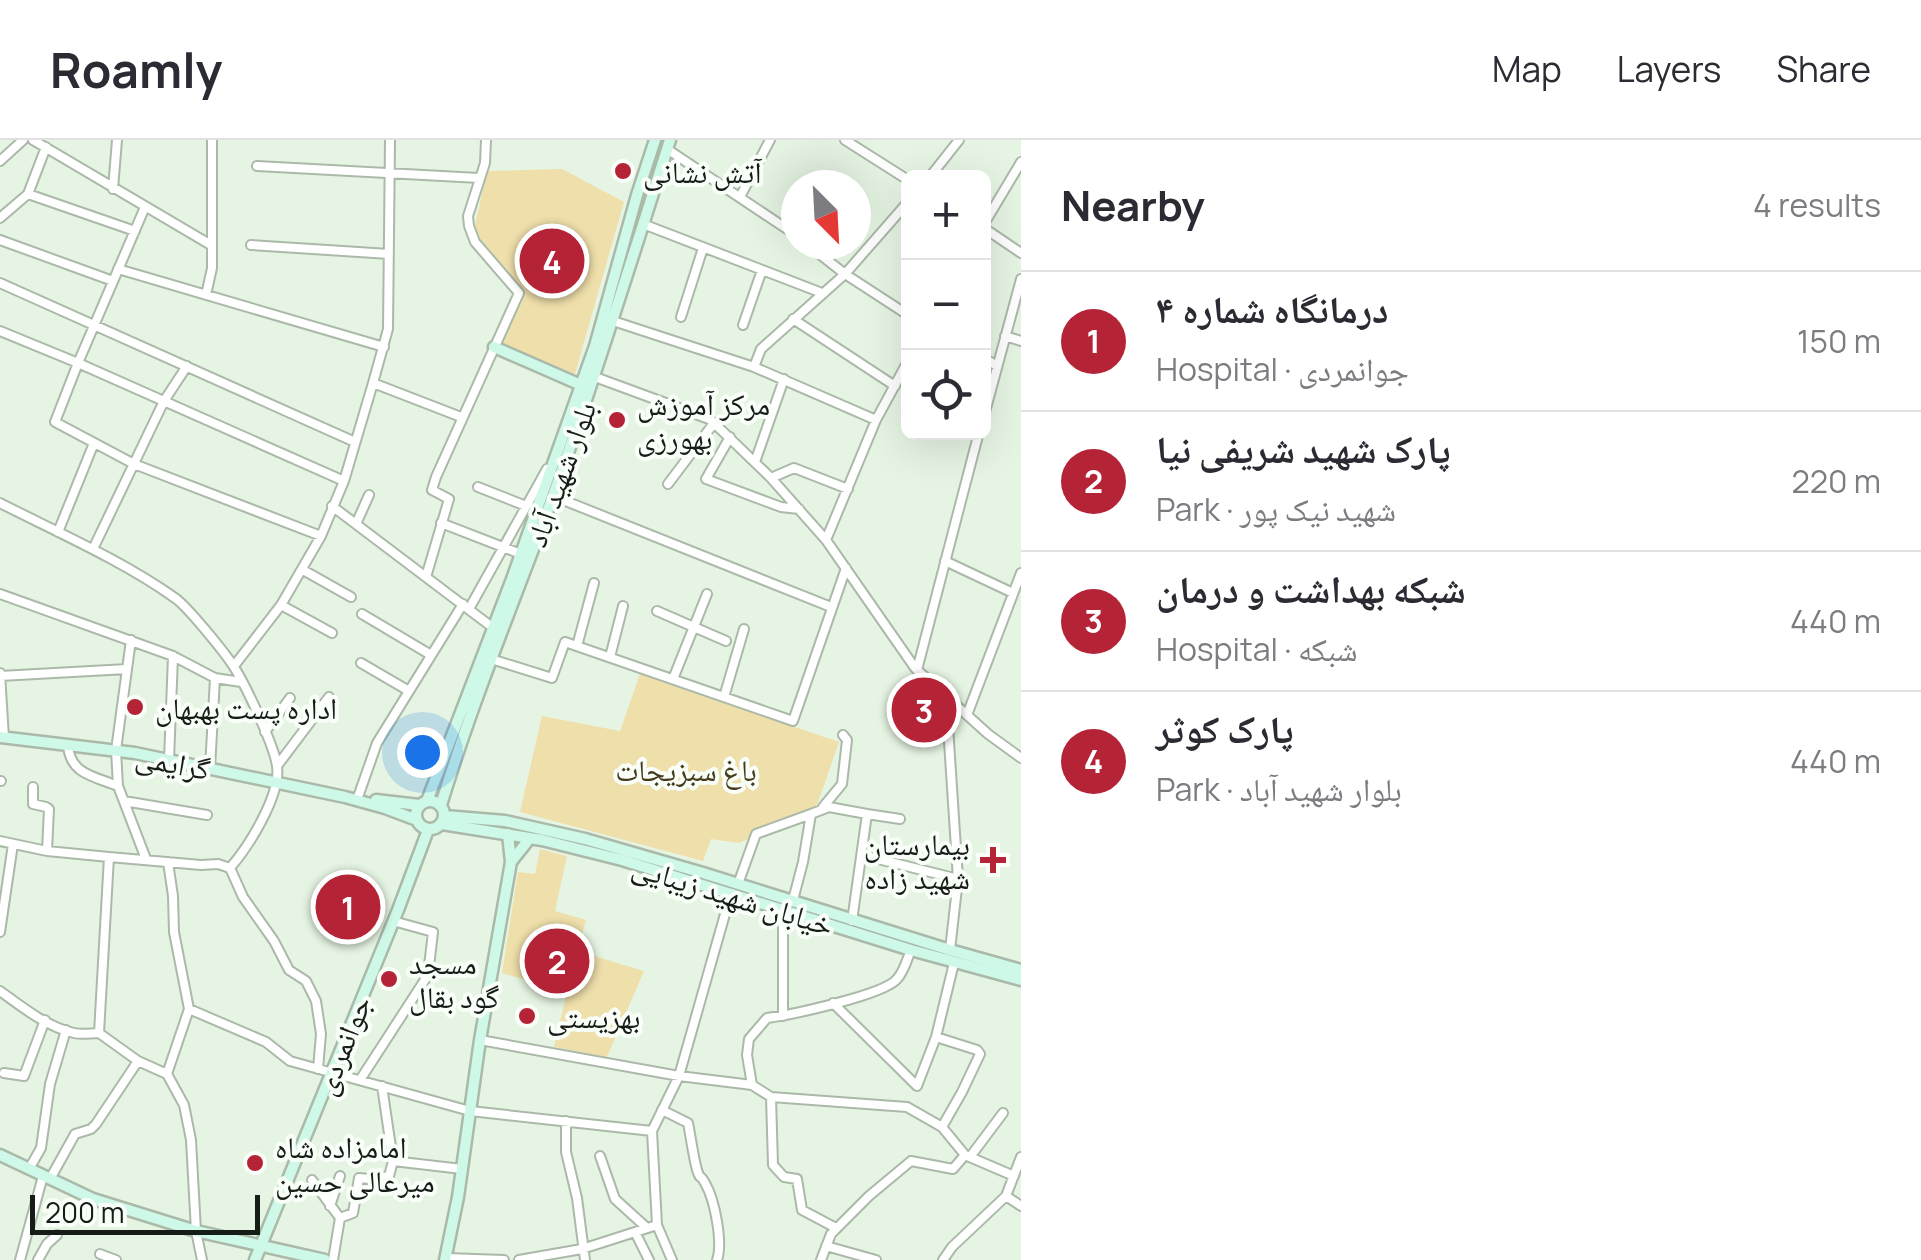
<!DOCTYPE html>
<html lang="en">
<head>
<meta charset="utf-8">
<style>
	body { margin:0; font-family:Manrope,"Noto Naskh Arabic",sans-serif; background:#f2f2f3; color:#2b2b33 }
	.controls { position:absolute; right:30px; top:30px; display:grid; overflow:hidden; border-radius:15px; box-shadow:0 10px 40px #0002 }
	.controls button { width:90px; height:90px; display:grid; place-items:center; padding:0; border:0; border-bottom:2px solid #e1e1e2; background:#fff; color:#2b2b33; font:50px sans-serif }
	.compass { position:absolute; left:781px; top:30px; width:90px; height:90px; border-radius:50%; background:#fff; box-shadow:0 10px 40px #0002; rotate:156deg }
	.scale { position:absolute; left:30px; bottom:25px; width:230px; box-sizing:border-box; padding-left:10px; border:5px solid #161c16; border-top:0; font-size:28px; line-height:35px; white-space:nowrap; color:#161c16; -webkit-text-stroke:8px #f9fff8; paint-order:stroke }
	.you { position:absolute; left:422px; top:612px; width:35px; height:35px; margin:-25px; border:8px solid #fff; border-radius:50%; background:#1a73e8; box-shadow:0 0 0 15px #1a73e833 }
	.badge { display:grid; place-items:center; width:65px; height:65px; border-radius:50%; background:#b52337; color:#fff; font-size:32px; font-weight:700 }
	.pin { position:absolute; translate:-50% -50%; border:5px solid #fff; box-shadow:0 2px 10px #0006 }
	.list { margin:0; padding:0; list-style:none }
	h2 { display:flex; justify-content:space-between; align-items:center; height:130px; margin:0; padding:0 40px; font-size:42px }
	h2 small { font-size:32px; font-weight:400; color:#7c7c81 }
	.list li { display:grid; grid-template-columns:65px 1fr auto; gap:30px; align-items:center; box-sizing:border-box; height:140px; padding:0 40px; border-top:2px solid #e1e1e2 }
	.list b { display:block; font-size:38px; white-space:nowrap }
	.list p { margin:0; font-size:32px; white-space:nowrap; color:#7c7c81 }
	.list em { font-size:32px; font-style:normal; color:#7c7c81 }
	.icon { flex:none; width:55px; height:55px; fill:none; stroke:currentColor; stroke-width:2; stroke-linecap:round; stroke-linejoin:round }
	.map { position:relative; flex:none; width:1021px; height:1120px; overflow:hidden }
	header { display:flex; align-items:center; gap:60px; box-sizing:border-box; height:140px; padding:0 50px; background:#fff; border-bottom:2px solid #e1e1e2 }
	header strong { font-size:48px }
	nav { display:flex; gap:55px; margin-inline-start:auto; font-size:35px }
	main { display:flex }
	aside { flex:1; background:#fff }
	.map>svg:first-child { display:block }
</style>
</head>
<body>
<header>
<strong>Roamly</strong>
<nav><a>Map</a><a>Layers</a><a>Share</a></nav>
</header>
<main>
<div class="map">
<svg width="1021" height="1120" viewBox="0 0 1021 1120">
	<rect width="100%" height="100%" fill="#e6f5e3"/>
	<path fill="#efdfab" d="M562 29 624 62 575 234 501 204 522 152 474 90 487 31Z
		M640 534 839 602 816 668 739 703 711 699 703 721 520 672 542 576 620 591Z
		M540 709 567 716 555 771 586 780 577 811 644 831 607 917 554 907 567 852 502 833 518 732 535 734Z"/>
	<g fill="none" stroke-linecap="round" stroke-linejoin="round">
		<defs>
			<path id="street" d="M33 0 211 105
				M845 0 908 40
				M667 9 796 95
				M0 21 23 0
				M257 26 479 38
				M929 38 959 0
				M808 45 810 40
				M113 49 117 0
				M28 54 135 91
				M740 57 770 0
				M145 67 78 223 55 282 134 324 321 396
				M0 78 28 54 46 7
				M643 84 822 153
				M984 84 1021 22
				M787 88 796 69
				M984 88 1021 113
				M0 100 113 141
				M251 105 389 114
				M808 105 845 134 908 62
				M118 129 384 207
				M0 143 355 302
				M206 155 212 128V0
				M681 177 703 108
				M793 179 895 246
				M613 181 754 227 876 280
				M743 185 762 130
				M0 191 78 223 344 341
				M1005 196 1021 201
				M984 218 997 226
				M754 227 761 209 845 134 908 175
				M595 237 709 279 714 283 771 338 826 400 915 528 988 594 1021 618
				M373 243 461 277
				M984 276 1021 139
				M730 297 706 339 781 367 799 369
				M755 322 784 239
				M771 338 794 328 848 349
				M668 344 714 283
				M478 347 526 366
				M553 356 831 467
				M0 363C57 392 123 421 175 458 187 466 226 514 234 527 246 546 274 605 277 626 281 655 249 706 230 728
				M332 366 492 487
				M441 383 521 414
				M356 384 369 355
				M58 392 94 303
				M826 400 876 280 908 221
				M93 409 164 261 187 226
				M945 421 1013 453
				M303 430 351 457
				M426 437 449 359 432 350 436 337 519 153 475 102 469 86 468 76 485 23 486 0
				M0 454 173 516 215 538 241 542
				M281 465 332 493
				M469 469 547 329
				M657 471 726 501
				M362 474 431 515
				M131 500 116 610 118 646 146 719
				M577 506 594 443
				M610 517 623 466
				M491 519 552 538 565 502 793 581 846 428
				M361 523 409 551
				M234 526 281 465 321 396 344 341 373 243 388 189 390 0
				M917 530 979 292
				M0 533 4 598
				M0 536 127 529
				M673 539 707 454
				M946 556 958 739 950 810
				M724 557 744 489
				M967 575 1021 433
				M265 592 290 558
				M68 605C70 634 93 636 118 646
				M169 620 173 516
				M277 626 329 557
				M210 629 215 538
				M0 641H1
				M33 647V664L46 667 49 669 47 711
				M358 657 377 603 463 464
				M124 661 207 675
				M823 667 842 644 847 600 843 595
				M867 674 900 679
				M0 701 47 711 109 717
				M862 715 958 739
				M230 728 243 757 274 801 289 830 306 841 316 861 321 894 318 929
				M738 744 756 694 811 674
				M793 760 803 722 811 674 829 667 867 674 852 781
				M783 769V876
				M0 792 13 704
				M0 851C22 867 47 887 74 893 82 895 91 893 99 893
				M833 863 917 946 936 897 954 823
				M189 869 266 902 290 921 470 971 652 991
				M99 893 109 717 201 725 218 724 230 728
				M99 893 138 921 167 934 184 965 191 1000 196 1091 202 1120
				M936 897 977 910 980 914 962 952 942 987
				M480 900 679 936 752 945 771 957 907 967 942 987 965 1015 1014 1036
				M4 933 24 936 45 880
				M167 934 189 869 174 792 173 756 168 722
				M360 940 428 835 433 792 393 781
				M752 945 747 915 749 899 767 878C790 875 884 855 897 839 904 832 907 819 911 810
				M771 957 773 1025 784 1037 797 1039 802 1070 836 1088
				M662 970 688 983C691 998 693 1015 697 1030 701 1042 699 1032 705 1043 715 1060 723 1103 717 1120
				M566 981V1012L577 1058 585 1120
				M600 1016 615 1059 647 1088
				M970 1017 1003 973
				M393 1021 462 1029
				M29 1029 41 1008 50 944 66 890
				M50 1039 75 994 91 989 96 984 138 921
				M312 1040 340 1078
				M1006 1056 1021 1017
				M330 1066 340 1036
				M657 1085 672 1120
				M635 1092 649 1120
				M826 1106 876 1120
				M100 1114 116 1120
				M446 1118 504 1120
				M20 1120 43 1036
				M38 1120 47 1104 57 1095
				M333 1120 340 1078 353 1073 359 1038 370 1039 389 1036 393 1021 382 946
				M519 1120 582 1109 657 1085 652 991 679 936 731 753
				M821 1120 831 1094 869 1056 911 1021 953 1029 965 1015
				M943 1120 952 1107 1006 1056 1021 1066"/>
			<path id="secondary" d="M494 207 581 245
				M0 597 135 613 345 657 385 668 417 680
				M376 660 419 665
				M416 675a14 14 0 1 1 28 0a14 14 0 1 1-28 0Z
				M427 661 512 439 595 206 637 55 655 0
				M441 665C473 560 515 459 553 356 595 238 632 119 670 0
				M445 676 505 681 585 699 703 733 950 810 1021 830
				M442 684 542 700 622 720 911 810 1021 840
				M511 722 530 698
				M0 1015 93 1059 196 1091 325 1120
				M255 1120 398 770 428 690
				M445 1120 458 1057 480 900 511 722 508 694"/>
		</defs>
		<use href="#street" stroke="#abb9a9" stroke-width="12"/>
		<use href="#secondary" stroke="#abb9a9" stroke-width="15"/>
		<use href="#street" stroke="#fff" stroke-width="8"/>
		<use href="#secondary" stroke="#cef9e9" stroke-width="10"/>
	</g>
	<g fill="#b52337" stroke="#f9fff8" stroke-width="4">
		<circle cx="623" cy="31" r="10"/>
		<circle cx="617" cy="280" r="10"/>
		<circle cx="135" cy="567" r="10"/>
		<path d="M988 705h10v10h10v10h-10v10h-10v-10h-10v-10h10z"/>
		<circle cx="389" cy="839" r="10"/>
		<circle cx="527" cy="876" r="10"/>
		<circle cx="255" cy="1023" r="10"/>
	</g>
	<g text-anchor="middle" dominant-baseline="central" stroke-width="8" stroke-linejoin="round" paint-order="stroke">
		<g font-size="30" fill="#161c16" stroke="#f9fff8" text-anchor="start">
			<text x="643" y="31">آتش نشانی</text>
			<text x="637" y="263">مرکز آموزش<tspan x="637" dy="34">بهورزی</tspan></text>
			<text x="155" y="567">اداره پست بهبهان</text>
			<text x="970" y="703" text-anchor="end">بیمارستان<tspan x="970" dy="34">شهید زاده</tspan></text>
			<text x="409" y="822">مسجد<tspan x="409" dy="34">گود بقال</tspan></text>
			<text x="547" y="876">بهزیستی</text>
			<text x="275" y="1006">امامزاده شاه<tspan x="275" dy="34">میرعالی حسین</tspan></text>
		</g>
		<g font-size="30" fill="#161c16" stroke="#f9fff8">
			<text transform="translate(560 334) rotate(-70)">بلوار شهید آباد</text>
			<text transform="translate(173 622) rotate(11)">گرایمی</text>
			<text transform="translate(733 755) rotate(17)">خیابان شهید زیبایی</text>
			<text transform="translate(342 905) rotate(-68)">جوانمردی</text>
		</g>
		<g font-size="30" fill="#453b1b" stroke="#f9fff8">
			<text x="686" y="629">باغ سبزیجات</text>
		</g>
	</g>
</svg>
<div class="controls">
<button>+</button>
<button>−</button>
<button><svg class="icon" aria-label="locate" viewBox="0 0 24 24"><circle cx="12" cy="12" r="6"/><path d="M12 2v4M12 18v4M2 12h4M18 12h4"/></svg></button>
</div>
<svg class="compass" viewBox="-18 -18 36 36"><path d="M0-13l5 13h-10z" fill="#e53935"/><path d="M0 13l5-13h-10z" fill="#7c7c81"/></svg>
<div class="scale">200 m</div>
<div class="you"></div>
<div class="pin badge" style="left:348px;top:767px">1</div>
<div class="pin badge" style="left:557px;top:821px">2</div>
<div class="pin badge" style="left:924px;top:570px">3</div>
<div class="pin badge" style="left:552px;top:121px">4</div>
</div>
<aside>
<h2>Nearby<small>4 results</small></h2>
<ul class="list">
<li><span class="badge">1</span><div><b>درمانگاه شماره ۴</b><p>Hospital · جوانمردی</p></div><em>150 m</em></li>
<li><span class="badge">2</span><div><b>پارک شهید شریفی نیا</b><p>Park · شهید نیک پور</p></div><em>220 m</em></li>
<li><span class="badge">3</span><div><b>شبکه بهداشت و درمان</b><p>Hospital · شبکه</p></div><em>440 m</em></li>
<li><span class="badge">4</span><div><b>پارک کوثر</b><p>Park · بلوار شهید آباد</p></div><em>440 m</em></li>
</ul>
</aside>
</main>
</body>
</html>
